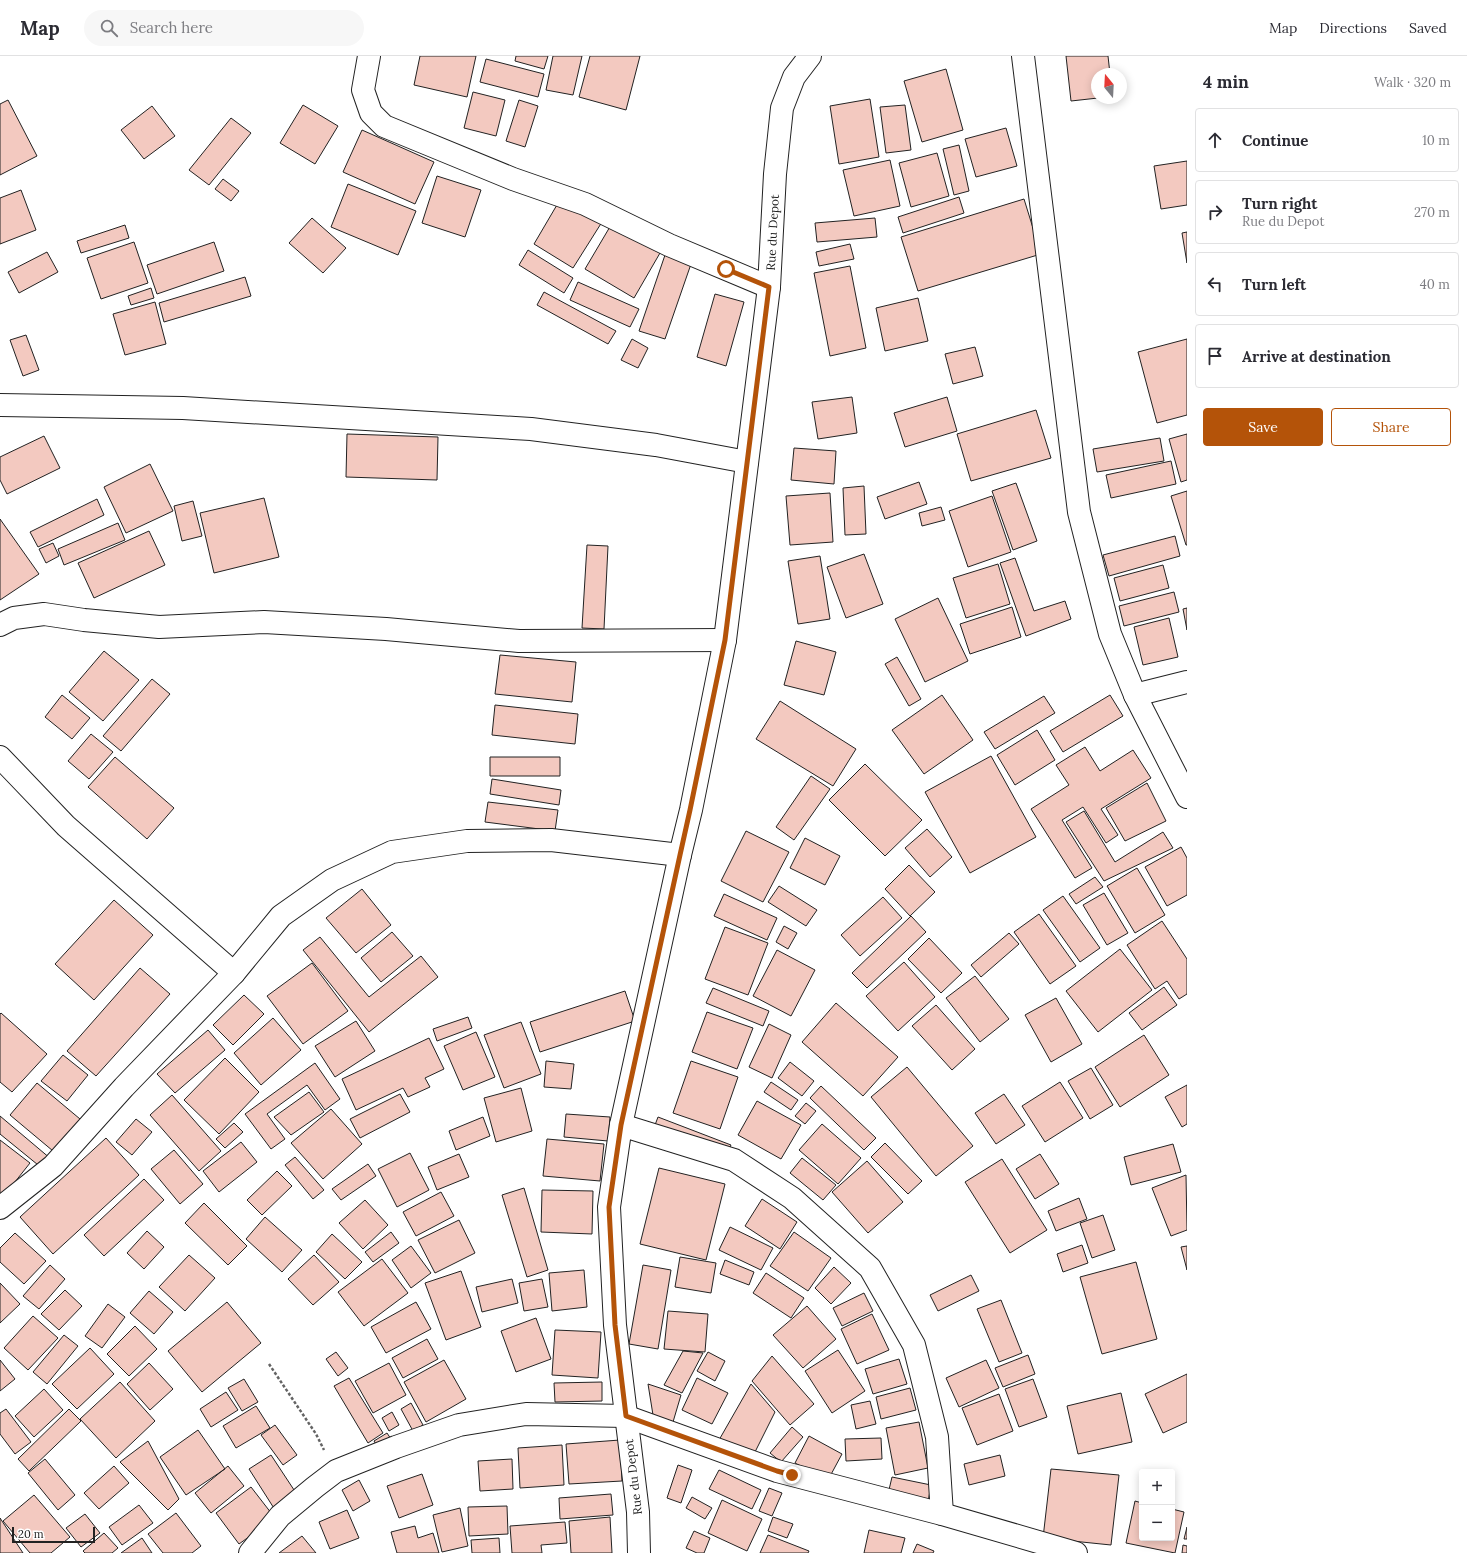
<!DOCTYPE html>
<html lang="en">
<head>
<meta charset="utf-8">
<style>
	body { margin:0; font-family:Lora,serif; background:#f7f7f7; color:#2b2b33 }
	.controls { position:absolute; right:12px; bottom:12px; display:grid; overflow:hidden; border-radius:4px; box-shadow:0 2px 10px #0003 }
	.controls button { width:36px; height:36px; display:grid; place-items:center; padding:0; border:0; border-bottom:1px solid #e1e1e2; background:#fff; color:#2b2b33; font:20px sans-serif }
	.compass { position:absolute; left:1091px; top:12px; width:36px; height:36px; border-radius:50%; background:#fff; box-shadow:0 2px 10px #0003; rotate:342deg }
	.scale { position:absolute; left:12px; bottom:10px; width:83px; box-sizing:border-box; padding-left:4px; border:2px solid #222; border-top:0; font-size:11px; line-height:14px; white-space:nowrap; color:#222; -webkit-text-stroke:3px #fff; paint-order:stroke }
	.stop { position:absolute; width:12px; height:12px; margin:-9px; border:3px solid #b45309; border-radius:50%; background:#fff }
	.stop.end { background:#b45309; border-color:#fff; box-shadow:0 1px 4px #0008 }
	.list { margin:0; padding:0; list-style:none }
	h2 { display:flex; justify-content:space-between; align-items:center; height:52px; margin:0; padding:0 16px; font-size:17px }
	h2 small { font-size:13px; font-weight:400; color:#7c7c81 }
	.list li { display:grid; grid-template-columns:26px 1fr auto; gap:12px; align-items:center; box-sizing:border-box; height:64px; margin:0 8px 8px; padding:0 8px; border:1px solid #e1e1e2; border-radius:4px }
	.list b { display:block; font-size:15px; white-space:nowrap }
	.list p { margin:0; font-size:13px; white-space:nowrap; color:#7c7c81 }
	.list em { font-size:13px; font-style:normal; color:#7c7c81 }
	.actions { display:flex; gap:8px; padding:12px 16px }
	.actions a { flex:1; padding:9px 0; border:1px solid #b45309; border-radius:4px; text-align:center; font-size:14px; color:#b45309 }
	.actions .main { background:#b45309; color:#fff }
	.icon { flex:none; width:22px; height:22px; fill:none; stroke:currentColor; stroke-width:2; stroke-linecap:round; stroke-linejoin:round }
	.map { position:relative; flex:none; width:1187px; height:1497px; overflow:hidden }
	header { display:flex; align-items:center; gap:24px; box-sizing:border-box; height:56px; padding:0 20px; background:#fff; border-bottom:1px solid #e1e1e2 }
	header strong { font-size:19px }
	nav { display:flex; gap:22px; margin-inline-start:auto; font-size:14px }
	.search { width:280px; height:36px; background:#f7f7f7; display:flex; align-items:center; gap:10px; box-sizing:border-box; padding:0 14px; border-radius:22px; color:#7c7c81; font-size:15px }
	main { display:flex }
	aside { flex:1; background:#fff }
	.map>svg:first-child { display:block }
</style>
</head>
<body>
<header>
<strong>Map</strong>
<div class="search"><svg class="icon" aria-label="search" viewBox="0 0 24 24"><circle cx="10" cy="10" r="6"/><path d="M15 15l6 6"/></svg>Search here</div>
<nav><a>Map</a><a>Directions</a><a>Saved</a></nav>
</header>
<main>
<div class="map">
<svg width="1187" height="1497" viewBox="0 0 1187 1497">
	<rect width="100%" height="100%" fill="#fff"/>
	<path fill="#f3c9c0" stroke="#222" d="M420 0H476L467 41 414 29Z
		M516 0H548L544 13 515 5Z
		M553 0H582L573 39 546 34Z
		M590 0H640L626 54 579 41Z
		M1066 0H1108L1110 18H1097L1098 42 1071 45Z
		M486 3 544 18 538 41 480 26Z
		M946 13 963 74 922 86 904 25Z
		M473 36 505 44 496 80 464 72Z
		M870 43 879 101 839 108 830 50Z
		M8 44 37 100 0 119V48Z
		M519 44 538 50 525 91 506 85Z
		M303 49 338 70 315 108 280 87Z
		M905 49 911 94 886 97 880 51Z
		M152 50 175 80 144 103 121 74Z
		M231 62 251 77 209 129 189 114Z
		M1006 72 1017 110 976 121 965 83Z
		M362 74 434 106 415 148 343 116Z
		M959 89 969 135 954 139 943 93Z
		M937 97 949 140 911 151 899 107Z
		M890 104 900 150 854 160 843 114Z
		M1187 105V149L1161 153 1154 110Z
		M437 120 481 134 465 181 422 167Z
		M223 123 239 135 231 145 215 133Z
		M348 128 416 155 398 199 331 171Z
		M21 134 36 174 0 188V142Z
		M959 141 964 157 903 177 898 161Z
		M561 142 602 166 573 212 534 188Z
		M1024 143 1041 198 918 235 901 181Z
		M312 162 346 192 323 217 289 187Z
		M875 162 877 181 817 186 815 167Z
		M125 169 129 182 81 197 77 185Z
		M611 169 660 197 634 242 585 213Z
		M1187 176V207L1182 177Z
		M134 186 148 227 101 243 87 202Z
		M214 186 224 215 157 238 147 209Z
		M850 188 854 203 819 210 816 196Z
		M528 194 573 222 564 237 519 209Z
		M47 196 58 216 19 237 8 216Z
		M665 199 691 208 665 283 639 275Z
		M850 210 866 292 830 300 814 217Z
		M245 221 251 240 164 266 159 247Z
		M578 226 639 253 630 271 570 244Z
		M151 232 154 242 131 249 128 240Z
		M544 236 616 275 608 288 537 249Z
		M715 238 744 246 726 310 697 301Z
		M918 242 928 285 885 295 876 252Z
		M155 246 166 288 125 299 113 258Z
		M26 279 39 314 23 320 10 284Z
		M632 283 648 292 638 312 621 304Z
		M1187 283V359L1157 367 1138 296Z
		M975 291 983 320 953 328 945 298Z
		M852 341 857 377 818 383 812 346Z
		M947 341 957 375 905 391 894 357Z
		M1036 354 1051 402 971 425 957 378Z
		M347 378 438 381 437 424 346 421Z
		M1187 378V424L1181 426 1169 383Z
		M44 380 60 412 7 438 0 424V401Z
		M1160 382 1164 405 1097 416 1093 393Z
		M794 392 836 395 834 428 791 424Z
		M1171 405 1176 428 1111 442 1106 419Z
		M150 408 173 455 126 477 104 431Z
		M919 426 927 448 885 463 877 441Z
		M1016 427 1037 485 1013 494 992 435Z
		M864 430 866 478 845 479 843 432Z
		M1187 435V489H1186L1171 440Z
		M830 437 833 486 790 489 786 440Z
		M992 440 1011 496 968 511 949 455Z
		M264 442 279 501 214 517 200 457Z
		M97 443 104 459 38 491 30 476Z
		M193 445 202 480 182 485 174 450Z
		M941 451 945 464 922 470 919 457Z
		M0 463 39 518 0 544Z
		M118 467 125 484 64 509 58 493Z
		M149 475 165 509 94 542 78 507Z
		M1175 480 1180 500 1109 520 1103 499Z
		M53 487 59 500 46 507 39 493Z
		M587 489 608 490 604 573 582 572Z
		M864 498 883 548 846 562 827 511Z
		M820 500 830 563 798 568 788 505Z
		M1015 502 1034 555 1065 545 1071 563 1026 580 1000 507Z
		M998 508 1010 548 966 562 953 522Z
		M1163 509 1169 532 1120 545 1114 522Z
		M1174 536 1179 556 1124 570 1119 550Z
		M938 542 968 605 925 626 895 563Z
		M1012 551 1021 581 970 598 960 568Z
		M1187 552V574L1183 553Z
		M1169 562 1178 601 1143 609 1134 571Z
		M796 585 836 596 824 639 784 629Z
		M104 595 139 624 103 665 69 636Z
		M500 599 576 606 572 646 495 638Z
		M897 601 921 643 909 650 885 608Z
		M152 623 170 638 121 695 103 680Z
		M62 639 90 662 72 683 45 661Z
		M942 639 973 684 924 718 892 674Z
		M1110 639 1123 660 1063 696 1050 675Z
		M1044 640 1055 657 995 693 984 676Z
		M780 645 856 693 833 730 756 683Z
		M495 649 578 658 575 688 492 679Z
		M1037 674 1055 704 1015 729 997 699Z
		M91 678 113 696 89 723 68 705Z
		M1085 691 1100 715 1133 694 1151 722 1101 753 1118 779 1106 787 1083 751 1062 764 1092 812 1075 822 1031 753 1069 729 1056 709Z
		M991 700 1036 781 970 817 925 736Z
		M115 701 174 752 147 783 88 731Z
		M490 701H560V720H490Z
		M865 708 922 764 885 800 829 744Z
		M811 720 830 733 794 784 776 771Z
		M492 723 561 734 559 749 490 738Z
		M1147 727 1166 765 1125 785 1106 752Z
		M488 746 558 754 555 775 485 766Z
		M1084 755 1115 806 1163 776 1173 792 1104 825 1066 766Z
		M927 773 952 801 930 821 905 792Z
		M746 775 789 796 763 846 721 825Z
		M805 782 840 800 825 829 790 812Z
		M1181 791 1187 802V839L1167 850 1145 811Z
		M909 809 935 836 910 860 885 833Z
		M1137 812 1165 859 1135 877 1107 830Z
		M1095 821 1103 831 1076 848 1069 838Z
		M779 830 817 854 806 870 768 846Z
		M362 833 391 869 356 897 326 862Z
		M1104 837 1128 877 1107 889 1083 849Z
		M724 838 777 862 767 884 714 860Z
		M1063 840 1100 892 1080 906 1043 854Z
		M883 841 902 862 860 900 841 879Z
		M114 844 153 879 94 944 55 908Z
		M1039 858 1076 910 1050 928 1014 876Z
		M911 860 926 876 867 932 852 917Z
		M1162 865 1187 903V938L1179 943 1167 925 1155 933 1127 889Z
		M784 870 797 877 788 893 776 886Z
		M725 871 768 887 748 939 705 923Z
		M392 876 413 900 381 926 361 902Z
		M1009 877 1019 888 981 921 971 909Z
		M320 881 369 941 421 900 438 921 369 976 303 894Z
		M929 882 962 917 941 937 908 903Z
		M1120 893 1152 934 1098 976 1066 935Z
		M777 894 815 914 791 960 753 940Z
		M904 906 935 941 898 975 866 940Z
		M312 907 348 955 303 988 267 940Z
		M140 912 170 938 96 1020 67 995Z
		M975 920 1009 963 980 986 946 942Z
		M1164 931 1177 949 1142 974 1129 957Z
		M713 932 769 955 763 970 706 947Z
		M625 935 635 965 540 996 530 966Z
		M244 939 264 958 233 989 213 969Z
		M1056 942 1082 988 1051 1006 1025 959Z
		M836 947 898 1001 863 1040 802 986Z
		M936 949 975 993 952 1014 912 970Z
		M707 956 753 972 737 1013 692 996Z
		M1 957 47 998 12 1036 0 1026V958Z
		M468 961 472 972 437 985 433 973Z
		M273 962 301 994 261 1029 234 997Z
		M356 965 375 995 335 1021 315 990Z
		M521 966 541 1018 504 1032 484 979Z
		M769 968 791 979 772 1022 749 1011Z
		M208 974 225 994 175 1037 157 1018Z
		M476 976 495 1021 463 1034 444 990Z
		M1144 979 1169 1019 1120 1051 1095 1011Z
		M429 982 444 1013 425 1022 430 1031 408 1041 403 1032 356 1054 342 1023Z
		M63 999 88 1019 67 1045 41 1025Z
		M225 1002 259 1036 219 1078 184 1044Z
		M546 1005 574 1008 571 1033 544 1031Z
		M691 1005 738 1021 720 1073 673 1057Z
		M790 1006 814 1025 802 1040 778 1022Z
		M315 1007 340 1043 325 1054 307 1029 267 1058 285 1083 271 1093 245 1058Z
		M907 1011 973 1090 936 1120 871 1041Z
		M1091 1012 1113 1049 1090 1063 1068 1025Z
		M771 1026 798 1044 791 1054 764 1036Z
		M1060 1026 1083 1062 1045 1086 1022 1050Z
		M37 1027 86 1068 59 1100 10 1059Z
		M1187 1029V1068L1182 1071 1165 1041Z
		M821 1030 876 1082 864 1094 810 1042Z
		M521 1032 532 1075 496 1086 484 1042Z
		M309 1036 324 1056 291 1079 274 1061Z
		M400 1038 410 1056 360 1082 350 1063Z
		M1004 1038 1025 1069 996 1088 975 1057Z
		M172 1039 221 1095 199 1115 150 1059Z
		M757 1045 801 1069 781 1103 738 1079Z
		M806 1047 816 1055 805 1068 795 1060Z
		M331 1053 362 1088 323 1123 291 1087Z
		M566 1058 610 1061 608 1085 564 1081Z
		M0 1060 51 1103 43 1113 0 1078Z
		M483 1061 490 1080 456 1094 449 1075Z
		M658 1061 731 1089 727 1097 655 1069Z
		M136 1063 152 1076 132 1099 116 1086Z
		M234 1067 243 1076 225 1092 216 1083Z
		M822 1068 861 1102 838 1128 799 1094Z
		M106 1082 139 1119 53 1198 20 1161Z
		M547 1083 604 1088 600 1125 543 1120Z
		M0 1084 30 1107 3 1141 0 1139Z
		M241 1086 257 1106 219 1136 203 1115Z
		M885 1087 922 1125 908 1138 871 1101Z
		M1173 1088 1181 1116 1131 1129 1124 1101Z
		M174 1094 203 1128 180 1148 151 1113Z
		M410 1097 429 1134 397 1151 378 1113Z
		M459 1098 469 1121 437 1134 428 1111Z
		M1040 1098 1059 1128 1035 1143 1016 1113Z
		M295 1101 324 1134 313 1143 285 1109Z
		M802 1102 836 1129 823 1144 790 1117Z
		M1002 1103 1047 1174 1010 1197 965 1126Z
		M867 1105 903 1146 868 1177 832 1136Z
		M368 1108 376 1120 341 1144 332 1133Z
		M659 1112 725 1128 706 1204 640 1188Z
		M277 1115 292 1130 262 1159 247 1144Z
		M1186 1119 1187 1174 1171 1180 1152 1132Z
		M144 1123 164 1144 104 1200 84 1179Z
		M524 1132 548 1214 527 1221 502 1139Z
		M542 1134 593 1135 592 1178 541 1176Z
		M441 1136 454 1160 416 1180 403 1156Z
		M1079 1142 1087 1163 1056 1175 1048 1155Z
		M762 1143 797 1166 780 1193 745 1170Z
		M365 1144 388 1169 363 1193 339 1167Z
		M204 1147 247 1190 228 1209 185 1167Z
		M1103 1159 1115 1194 1092 1202 1080 1167Z
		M265 1161 302 1194 282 1216 246 1183Z
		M459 1164 475 1197 435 1217 418 1184Z
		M730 1171 773 1192 761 1214 719 1194Z
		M147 1175 164 1191 144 1213 127 1197Z
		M391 1176 399 1187 373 1206 365 1196Z
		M794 1176 831 1202 808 1235 770 1210Z
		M15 1177 46 1205 24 1228 0 1206V1192Z
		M332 1178 362 1206 345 1223 316 1196Z
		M1082 1189 1088 1207 1063 1216 1057 1198Z
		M411 1190 431 1217 411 1232 392 1204Z
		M1187 1190V1214L1181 1191Z
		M189 1199 215 1222 185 1255 159 1231Z
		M314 1199 339 1226 313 1249 288 1223Z
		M680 1201 716 1207 711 1237 675 1231Z
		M382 1203 408 1237 364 1270 338 1236Z
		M725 1204 754 1216 749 1229 720 1218Z
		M1136 1206 1157 1283 1102 1298 1080 1221Z
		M50 1209 65 1223 39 1253 23 1240Z
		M643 1209 671 1214 658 1293 629 1288Z
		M834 1211 851 1227 831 1248 815 1232Z
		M584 1214 587 1251 552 1255 549 1217Z
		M461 1215 481 1271 446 1284 425 1227Z
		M766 1217 804 1242 791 1262 753 1237Z
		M971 1219 979 1235 938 1255 930 1239Z
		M512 1223 518 1247 482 1256 476 1231Z
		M542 1223 548 1251 524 1255 519 1227Z
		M0 1227 20 1248 0 1267Z
		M65 1234 82 1250 59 1274 41 1258Z
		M149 1235 173 1256 154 1278 130 1257Z
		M864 1237 873 1255 842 1270 833 1252Z
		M1001 1244 1022 1297 999 1306 977 1253Z
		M227 1246 261 1287 202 1336 168 1295Z
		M416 1246 431 1273 386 1297 371 1271Z
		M108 1248 125 1261 102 1292 85 1280Z
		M807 1250 836 1283 803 1312 773 1279Z
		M668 1255 708 1258 705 1296 664 1293Z
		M872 1258 889 1294 857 1308 841 1273Z
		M33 1260 58 1282 28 1314 4 1292Z
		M536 1262 551 1303 516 1316 501 1275Z
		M135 1270 157 1293 129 1320 107 1298Z
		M555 1274 601 1276 598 1322 552 1319Z
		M64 1279 78 1290 47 1328 33 1316Z
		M427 1283 438 1303 403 1322 392 1302Z
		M90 1292 114 1318 77 1353 52 1328Z
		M838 1294 865 1335 832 1357 805 1315Z
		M683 1295 703 1297 682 1337 664 1329Z
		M336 1296 348 1312 338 1320 326 1303Z
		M708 1296 725 1305 715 1325 697 1315Z
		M1028 1299 1035 1318 1003 1331 995 1312Z
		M772 1300 814 1348 790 1369 752 1325Z
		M899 1303 907 1328 873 1338 865 1313Z
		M0 1304 15 1323 0 1335Z
		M444 1304 466 1343 426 1366 404 1326Z
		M986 1304 999 1332 959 1351 946 1322Z
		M149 1307 173 1333 150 1354 127 1328Z
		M389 1307 406 1339 373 1357 355 1325Z
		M1187 1318V1366L1163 1377 1145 1338Z
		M349 1322 383 1377 368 1387 334 1330Z
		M697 1322 728 1337 712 1368 682 1354Z
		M244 1323 258 1346 242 1355 228 1332Z
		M1033 1323 1047 1361 1019 1371 1005 1333Z
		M120 1326 155 1365 116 1402 80 1363Z
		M602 1326V1345L555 1346 554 1327Z
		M648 1328 681 1339 673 1366 653 1359Z
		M751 1328 775 1356 752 1402 719 1384Z
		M910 1332 916 1354 881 1363 876 1341Z
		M44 1333 63 1354 34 1381 15 1360Z
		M226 1336 238 1354 211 1371 200 1353Z
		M1121 1337 1132 1386 1078 1398 1067 1350Z
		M999 1338 1013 1375 977 1389 962 1352Z
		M870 1345 876 1368 856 1373 851 1349Z
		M411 1347 423 1369 413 1375 401 1353Z
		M256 1350 270 1372 236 1392 223 1370Z
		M6 1353 31 1386 15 1398 0 1378V1357Z
		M69 1353 81 1365 29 1415 18 1403Z
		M392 1356 399 1369 389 1375 382 1362Z
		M919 1366 928 1412 895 1419 886 1372Z
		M275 1369 297 1399 283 1409 261 1379Z
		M792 1371 803 1381 781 1406 770 1397Z
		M198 1374 225 1413 186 1439 160 1401Z
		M387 1377 393 1386 380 1395 374 1385Z
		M809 1380 842 1398 828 1424 795 1407Z
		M881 1382 882 1403 846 1405 845 1383Z
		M620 1384 622 1425 569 1428 566 1388Z
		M148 1385 179 1443 168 1454 120 1406Z
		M562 1389 564 1429 520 1432 518 1392Z
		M271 1399 300 1443 277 1457 249 1413Z
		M1000 1399 1005 1420 969 1429 964 1408Z
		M45 1403 75 1439 58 1454 28 1417Z
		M512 1403 513 1433 480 1435 478 1405Z
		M678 1409 692 1414 681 1447 667 1442Z
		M114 1410 129 1427 99 1453 84 1437Z
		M228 1410 244 1430 211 1457 195 1437Z
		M1051 1413 1119 1419 1111 1489 1043 1482Z
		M719 1414 761 1434 752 1453 709 1433Z
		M422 1418 433 1449 399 1462 387 1430Z
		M892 1421 931 1429 928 1446 888 1438Z
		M359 1424 370 1445 353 1455 342 1434Z
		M251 1431 275 1462 239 1488 216 1457Z
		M769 1432 782 1437 772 1460 759 1455Z
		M611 1438 613 1459 560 1463 559 1442Z
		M34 1439 70 1481 51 1497H30L3 1465Z
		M692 1441 712 1452 705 1463 686 1452Z
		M722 1444 762 1463 747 1495 708 1477Z
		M1135 1445 1142 1447V1482H1172V1453L1184 1456 1175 1497 1126 1487Z
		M139 1449 153 1467 122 1489 109 1471Z
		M507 1450 508 1478 469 1480 468 1451Z
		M460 1452 468 1490 442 1496 433 1459Z
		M347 1454 359 1482 330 1493 319 1466Z
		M176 1457 201 1490 192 1497H163L148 1478Z
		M85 1458 100 1477 81 1491 66 1472Z
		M610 1461 612 1497H571L569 1465Z
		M773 1461 793 1468 787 1482 768 1475Z
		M0 1462 23 1497H0Z
		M565 1466 567 1487 541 1489 542 1497H512L510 1470Z
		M415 1470 418 1482 433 1477 439 1497H397L391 1476Z
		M1187 1471V1483H1184Z
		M869 1474 905 1482 901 1497H864Z
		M694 1475 710 1482 704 1497H697L686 1492Z
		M104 1477 118 1492 112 1497H85L83 1495Z
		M768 1479 809 1495 808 1497H760Z
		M302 1480 316 1497H279Z
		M142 1482 152 1497H121Z
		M499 1482 500 1497H472L471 1484Z
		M917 1488 934 1495 933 1497H913Z
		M1183 1489 1187 1490V1497H1182Z"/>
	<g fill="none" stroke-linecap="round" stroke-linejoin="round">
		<defs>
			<g id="minor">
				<path d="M369 0 363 34 371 57 384 70 513 123 585 148 669 189 769 231"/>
				<path d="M1023 0 1079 456 1110 578 1135 639 1187 741"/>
				<path d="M0 349 183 352 531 373 656 389 747 406"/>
				<path d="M0 569 14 562 44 558 84 564 159 571 264 566 386 573 519 585 725 584"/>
				<path d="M1135 639 1187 626"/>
				<path d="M0 701 66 770 234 917"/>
				<path d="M621 1069 734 1104 792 1142 870 1212 914 1289 937 1381 942 1458"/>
				<path d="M0 1152 53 1110 124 1031 234 917 281 860 332 824 392 796 467 785 551 784 680 799"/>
				<path d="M250 1497 280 1460 315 1431 336 1415 396 1391 459 1369 526 1358 625 1360 777 1415 942 1458 1076 1497"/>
				<path id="s1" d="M639 1497 638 1456 615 1269 609 1151 621 1069 680 799 691 754 725 584 769 231 775 118 782 52 794 21 810 0"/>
			</g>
		</defs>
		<use href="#minor" stroke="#222" stroke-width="24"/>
		<path stroke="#646464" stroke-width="2.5" stroke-dasharray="3 2" stroke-linecap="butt" d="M269 1308 316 1378 324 1394"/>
		<use href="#minor" stroke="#fff" stroke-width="22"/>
	</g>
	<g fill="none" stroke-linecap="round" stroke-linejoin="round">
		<path stroke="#b45309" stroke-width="5" d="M726 213 769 231 725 584 690 754 680 799 621 1069 609 1151 615 1269 626 1360 777 1415 792 1419"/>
	</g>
	<g text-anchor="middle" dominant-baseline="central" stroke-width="3" stroke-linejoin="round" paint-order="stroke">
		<g font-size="12" fill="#222" stroke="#fff">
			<text stroke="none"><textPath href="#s1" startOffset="1337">Rue du Depot</textPath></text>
			<text transform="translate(633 1421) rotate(-97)">Rue du Depot</text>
		</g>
	</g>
</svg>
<div class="controls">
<button>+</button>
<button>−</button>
</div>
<svg class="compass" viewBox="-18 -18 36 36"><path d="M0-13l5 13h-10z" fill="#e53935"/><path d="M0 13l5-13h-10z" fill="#7c7c81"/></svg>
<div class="scale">20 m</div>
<div class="stop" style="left:726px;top:213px"></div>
<div class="stop end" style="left:792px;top:1419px"></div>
</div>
<aside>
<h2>4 min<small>Walk · 320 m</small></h2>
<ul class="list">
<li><svg class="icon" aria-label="ahead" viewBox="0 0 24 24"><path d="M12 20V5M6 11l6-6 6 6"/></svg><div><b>Continue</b></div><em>10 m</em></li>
<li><svg class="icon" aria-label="right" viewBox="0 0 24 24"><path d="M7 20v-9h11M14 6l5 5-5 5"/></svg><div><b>Turn right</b><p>Rue du Depot</p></div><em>270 m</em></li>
<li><svg class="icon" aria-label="left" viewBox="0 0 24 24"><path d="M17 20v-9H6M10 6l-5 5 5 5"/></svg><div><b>Turn left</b></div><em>40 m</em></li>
<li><svg class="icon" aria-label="arrive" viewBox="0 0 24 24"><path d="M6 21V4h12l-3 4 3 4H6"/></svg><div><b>Arrive at destination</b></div></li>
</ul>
<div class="actions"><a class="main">Save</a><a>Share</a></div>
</aside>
</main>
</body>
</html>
